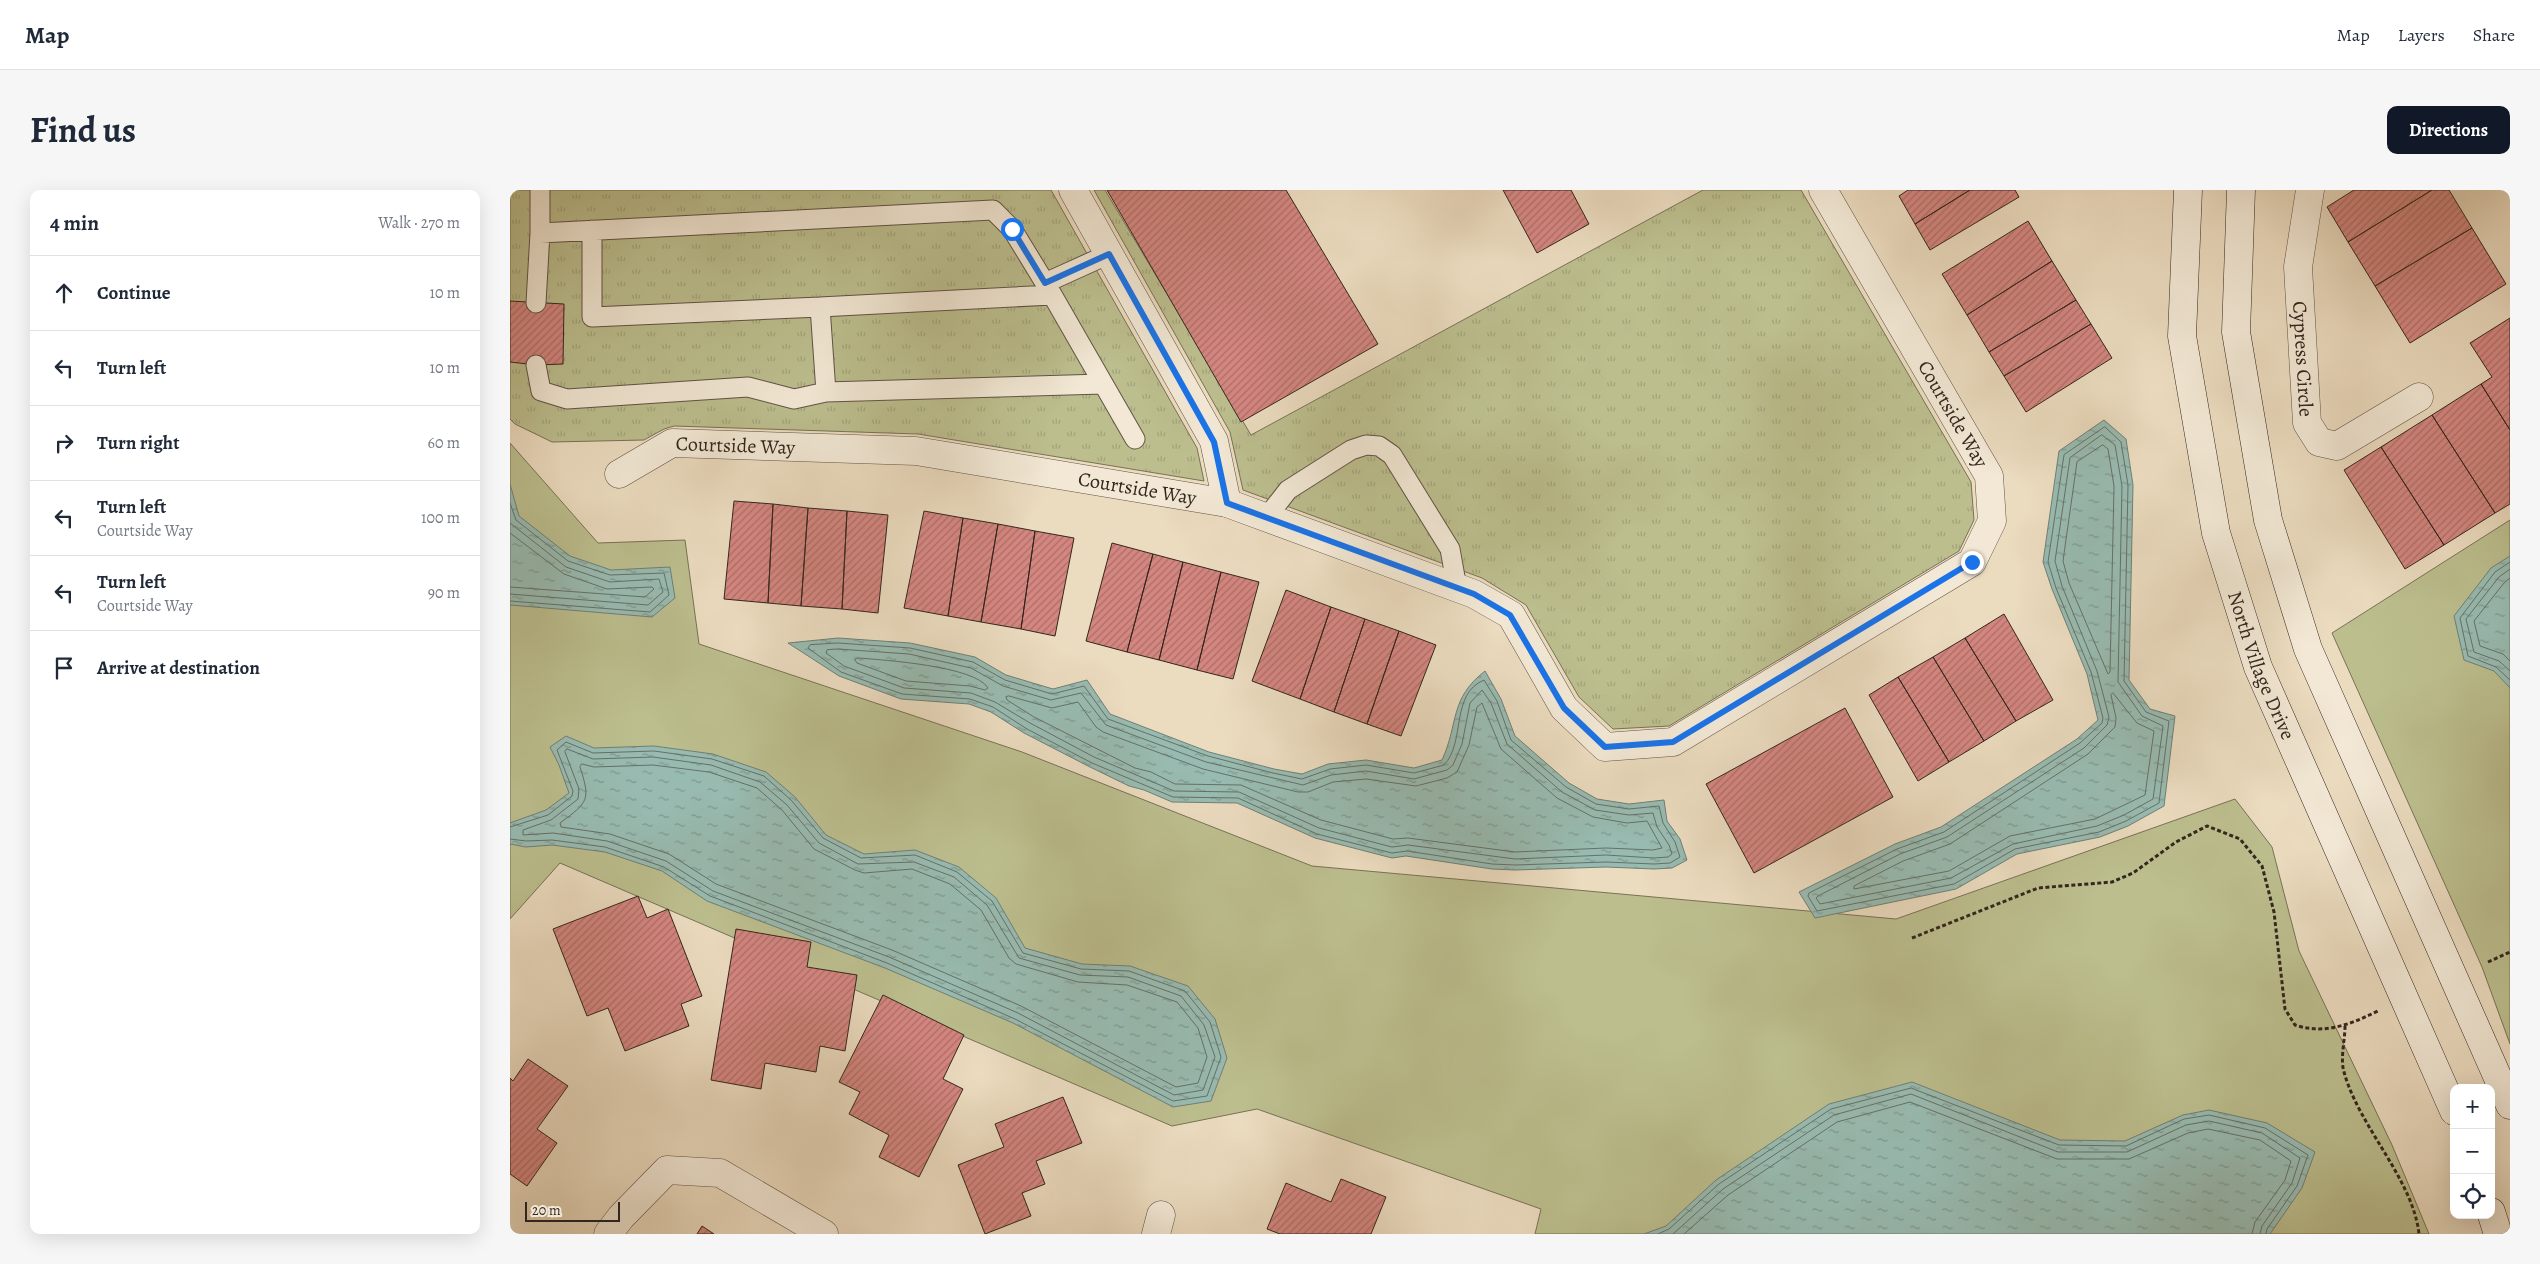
<!DOCTYPE html>
<html lang="en">
<head>
<meta charset="utf-8">
<style>
	body { margin:0; font-family:Alegreya,serif; background:#f6f6f7; color:#1f2937 }
	.controls { position:absolute; right:15px; bottom:15px; display:grid; overflow:hidden; border-radius:10px; box-shadow:0 5px 20px #0002 }
	.controls button { width:45px; height:45px; display:grid; place-items:center; padding:0; border:0; border-bottom:1px solid #e0e1e3; background:#fff; color:#1f2937; font:25px sans-serif }
	.scale { position:absolute; left:15px; bottom:12px; width:95px; box-sizing:border-box; padding-left:5px; border:2px solid #33261e; border-top:0; font-size:14px; line-height:18px; white-space:nowrap; color:#33261e; -webkit-text-stroke:4px #f2e8d5; paint-order:stroke }
	.stop { position:absolute; width:15px; height:15px; margin:-11px; border:4px solid #1a73e8; border-radius:50%; background:#fff }
	.stop.end { background:#1a73e8; border-color:#fff; box-shadow:0 1px 5px #0008 }
	.list { margin:0; padding:0; list-style:none }
	h2 { display:flex; justify-content:space-between; align-items:center; height:65px; margin:0; padding:0 20px; font-size:21px }
	h2 small { font-size:16px; font-weight:400; color:#747a83 }
	.list li { display:grid; grid-template-columns:32px 1fr auto; gap:15px; align-items:center; box-sizing:border-box; height:75px; padding:0 20px; border-top:1px solid #e0e1e3 }
	.list b { display:block; font-size:19px; white-space:nowrap }
	.list p { margin:0; font-size:16px; white-space:nowrap; color:#747a83 }
	.list em { font-size:16px; font-style:normal; color:#747a83 }
	.icon { flex:none; width:28px; height:28px; fill:none; stroke:currentColor; stroke-width:2; stroke-linecap:round; stroke-linejoin:round }
	.map { position:relative; flex:none; width:2000px; height:1044px; overflow:hidden; border-radius:10px }
	header { display:flex; align-items:center; gap:30px; box-sizing:border-box; height:70px; padding:0 25px; background:#fff; border-bottom:1px solid #e0e1e3 }
	header strong { font-size:24px }
	nav { display:flex; gap:28px; margin-inline-start:auto; font-size:18px }
	.intro { display:flex; align-items:center; justify-content:space-between; box-sizing:border-box; height:120px; padding:0 30px }
	h1 { margin:0; font-size:35px }
	.button { padding:12px 22px; border-radius:10px; background:#111827; color:#fff; font-size:18px; font-weight:700 }
	main { display:flex; gap:30px; padding:0 30px }
	aside { flex:1; background:#fff; border-radius:10px; box-shadow:0 5px 20px #0002 }
	.map>svg:first-child { display:block }
</style>
</head>
<body>
<header>
<strong>Map</strong>
<nav><a>Map</a><a>Layers</a><a>Share</a></nav>
</header>
<div class="intro"><h1>Find us</h1><a class="button">Directions</a></div>
<main>
<aside>
<h2>4 min<small>Walk · 270 m</small></h2>
<ul class="list">
<li><svg class="icon" aria-label="ahead" viewBox="0 0 24 24"><path d="M12 20V5M6 11l6-6 6 6"/></svg><div><b>Continue</b></div><em>10 m</em></li>
<li><svg class="icon" aria-label="left" viewBox="0 0 24 24"><path d="M17 20v-9H6M10 6l-5 5 5 5"/></svg><div><b>Turn left</b></div><em>10 m</em></li>
<li><svg class="icon" aria-label="right" viewBox="0 0 24 24"><path d="M7 20v-9h11M14 6l5 5-5 5"/></svg><div><b>Turn right</b></div><em>60 m</em></li>
<li><svg class="icon" aria-label="left" viewBox="0 0 24 24"><path d="M17 20v-9H6M10 6l-5 5 5 5"/></svg><div><b>Turn left</b><p>Courtside Way</p></div><em>100 m</em></li>
<li><svg class="icon" aria-label="left" viewBox="0 0 24 24"><path d="M17 20v-9H6M10 6l-5 5 5 5"/></svg><div><b>Turn left</b><p>Courtside Way</p></div><em>90 m</em></li>
<li><svg class="icon" aria-label="arrive" viewBox="0 0 24 24"><path d="M6 21V4h12l-3 4 3 4H6"/></svg><div><b>Arrive at destination</b></div></li>
</ul>
</aside>
<div class="map">
<svg width="2000" height="1044" viewBox="0 0 2000 1044">
	<defs>
		<pattern id="park-tufts" width="24" height="20" patternUnits="userSpaceOnUse" patternTransform="scale(1.25)"><rect width="24" height="20" fill="#bcbe8e"/><path d="M3 7l-1-3M5 7V3M7 7l1-3M15 17l-1-3M17 17v-4M19 17l1-3" fill="none" stroke="#a2a37a"/></pattern>
		<pattern id="water-ripples" width="26" height="14" patternUnits="userSpaceOnUse" patternTransform="scale(1.25)"><rect width="26" height="14" fill="#98bbb1"/><path d="M2 4q2-2 4 0t4 0M15 11q2-2 4 0t4 0" fill="none" stroke="#7d988f"/></pattern>
		<pattern id="building-hatch" width="6" height="6" patternUnits="userSpaceOnUse" patternTransform="scale(1.25)"><rect width="6" height="6" fill="#d48680"/><path d="M-1 1l2-2M0 6l6-6M5 7l2-2" fill="none" stroke="#ad6d68"/></pattern>
	</defs>
	<rect width="100%" height="100%" fill="#ebdbbf"/>
	<filter id="stains"><feTurbulence type="fractalNoise" baseFrequency=".004" numOctaves="4"/><feColorMatrix values="0 0 0 0 .2 0 0 0 0 .09 0 0 0 0 .02 0 0 0 .5 -.17"/></filter>
	<radialGradient id="worn" r=".72"><stop offset=".6" stop-color="#630" stop-opacity="0"/><stop offset="1" stop-color="#630" stop-opacity=".3"/></radialGradient>
	<path fill="#bcbe8e" stroke="#787256" d="M0 253 88 353 175 350 189 454 512 562 802 676 1386 729 1725 609 1762 657 1789 761 1882 955 1919 1044H1025L1031 1019 747 919 662 936 50 673 0 729Z
		M2000 330V854L1972 777 1822 443Z"/>
	<path fill="url(#park-tufts)" stroke="#787256" d="M0 0H541L687 258 694 291 408 244 164 236 154 239 134 250 42 252 5 234 0 229Z
		M584 0H595L741 245 1193 0H1291L1461 292 1464 330 1449 361 1159 536 1103 539 1069 507 1016 415 972 388 733 300 720 242Z"/>
	<path fill="url(#water-ripples)" stroke="#707f76" d="M1594 230 1616 249 1623 295 1619 490 1640 519 1665 526 1654 616 1618 636 1590 647 1507 664 1446 699 1305 728 1289 702 1385 654 1431 637 1567 549 1588 530 1577 484 1542 399 1533 372 1549 261Z
		M0 294 9 326 60 366 101 380 160 377 165 408 142 427 0 415Z
		M2000 366V498L1984 481 1954 470 1944 426 1981 378Z
		M328 448 400 453 465 467 496 485 543 499 577 490 600 524 699 562 764 579 792 584 818 574 856 570 904 578 932 570C949 533 939 509 975 481L991 509 1005 546 1059 593 1087 609 1119 614 1154 610 1157 631 1170 649 1177 670 1162 678 1144 679 1096 677 1005 680 982 679 896 666 882 668 805 648 727 613 662 612 634 600 619 596 580 577 514 543 481 522 459 514 391 509 329 486 278 453Z
		M56 546 84 558 144 556 203 564 256 582 285 607 316 645 354 664 405 660 449 677 486 708 515 758 572 774 620 776 678 796 705 829 717 868 701 911 663 917 503 833 375 778 197 711 152 681 95 662 42 655 16 657 0 654V633L36 620 59 603 49 575 40 557Z
		M1402 892 1550 950 1615 951 1673 925 1699 920 1757 933 1805 962 1792 998 1760 1044H1134L1156 1036 1206 990 1319 914Z"/>
	<g fill="none" stroke-linecap="round" stroke-linejoin="round">
		<path stroke="#667068" stroke-width="1" d="M1595 237 1611 252 1618 295 1614 491 1636 522 1659 531 1649 613 1616 631 1589 642 1505 659 1444 694 1307 721 1298 706 1299 703 1387 659 1434 642 1570 553 1592 533 1593 528 1581 482 1546 398 1538 372 1554 265Z
			M1592 245 1605 255 1612 296 1608 492 1632 526 1653 536 1643 609 1614 625 1587 636 1503 654 1441 688 1310 714 1306 708 1308 706 1390 664 1437 647 1574 558 1597 535 1599 527 1587 481 1552 396 1545 371 1560 268Z
			M1593 255 1598 259 1604 296 1600 482 1598 484 1559 393 1553 371 1567 272Z
			M0 313 6 330 58 371 100 385 154 383 159 405 140 422 0 411
			M0 333 56 377 100 392 149 389 153 402 138 415 0 404
			M0 343 54 384 97 399 142 397 144 399 135 407 0 397
			M2000 372 1985 382 1950 428 1958 466 1986 477 2000 490
			M2000 379 1989 387 1956 429 1964 462 1989 471 2000 481
			M2000 388 1994 393 1964 431 1970 456 1993 464 2000 471
			M328 453 400 458 463 472 495 490 542 504 574 496 598 529 698 566 763 583 792 589 820 579 856 575 904 583 934 575C956 552 940 504 974 490L987 511 1001 550 1056 597 1086 614 1119 619 1149 616 1153 633 1165 652 1170 667 1160 673 1144 674 1096 672 1005 675 982 674 897 661 882 663 807 644 728 608 663 607 582 573 517 539 483 517 460 509 392 504 331 482 298 458 300 455Z
			M328 459 399 464 461 478 493 496 541 510 571 503 596 535 696 572 793 595 821 585 856 581 904 589 937 580 943 575 952 554 960 513 972 500 981 513 997 554 1052 602 1085 620 1119 625 1143 623 1147 637 1159 655 1162 664 1158 667 1144 668 1096 665 1005 669 898 655 882 657 809 638 729 602 664 601 584 567 520 533 485 512 461 503 394 498 334 476 316 463 317 460Z
			M348 468C374 470 465 476 478 498L475 500 460 496 396 491 347 473 345 470Z
			M1603 503 1627 533 1644 541 1635 605 1585 629 1500 646 1439 681 1344 699V696L1393 671 1440 654 1578 564 1605 537 1606 528 1601 505Z
			M499 506 542 518 568 512 586 537 593 542 693 579 788 602H798L823 592 856 589 906 596 937 588 947 582 959 555 967 517 972 513 991 559 1047 608 1083 627 1117 633 1137 631 1152 658 1143 660 1096 658 1005 662 898 648 883 649 811 630 731 595 665 594 641 582 625 578 524 527 497 510 496 507Z
			M57 559 83 569 143 567 201 575 250 592 277 615 309 653 348 674 404 672 444 687 477 715 509 768 570 785 618 787 671 806 694 835 705 867 693 900 664 905 508 823 379 767 203 701 156 671 97 651 43 643 13 645V640L41 630 68 609 69 599 55 562Z
			M72 574 84 577 143 575 199 582 247 598 272 620 304 659 345 680 354 683 402 679 440 694 471 720 499 768 506 774 568 792 617 795 667 812 688 838 697 867 688 893 666 897 511 816 382 760 206 694 159 664 100 644 51 637 50 633C78 612 81 611 70 577Z
			M0 637 38 625 62 606 63 601 47 560 56 552 83 563 144 561 202 569 254 586 281 610 313 648 351 668 405 665 447 682 482 711 513 763 571 779 619 781 675 801 700 832 711 867 697 906 663 911 505 829 377 773 200 706 154 677 95 657 42 650 16 651 0 649
			M1148 1044 1159 1039 1209 994 1321 919 1401 898 1549 955 1616 956 1674 929 1699 925 1755 938 1798 965 1787 996 1757 1039 1756 1044
			M1163 1044 1213 999 1324 925 1401 904 1548 962H1617L1676 935 1699 931 1752 943 1790 968 1782 993 1752 1036 1750 1044
			M1174 1044 1218 1005 1327 932 1400 912 1547 969H1619L1678 943 1698 939 1750 950 1781 971 1775 990 1745 1032 1742 1044"/>
	</g>
	<path fill="url(#building-hatch)" stroke="#33261e" d="M597 0H776L868 154 731 232Z
		M993 0H1061L1079 34 1027 63Z
		M1398 0H1460L1405 34 1389 6Z
		M1460 0H1505L1509 7 1420 60 1405 34Z
		M1844 0H1922L1838 52 1817 17Z
		M1922 0H1939L1962 38 1865 96 1838 52Z
		M1518 31 1542 71 1457 125 1432 84Z
		M1962 38 1996 94 1900 153 1865 96Z
		M1542 71 1566 110 1479 162 1457 125Z
		M1566 110 1581 134 1494 186 1479 162Z
		M0 111 54 114 53 174 26 175 0 172Z
		M2000 128V240L1971 194 1982 187 1960 153Z
		M1581 134 1602 168 1516 222 1494 186Z
		M1971 194 2000 240V314L1985 323 1922 225Z
		M1922 225 1985 323 1934 355 1871 257Z
		M1871 257 1934 355 1895 379 1834 280Z
		M224 311 263 314 258 413 214 409Z
		M263 314 298 318 291 416 258 413Z
		M298 318 337 321 332 419 291 416Z
		M337 321 378 325 368 423 332 419Z
		M414 321 453 328 438 426 394 418Z
		M453 328 488 334 471 432 438 426Z
		M488 334 525 341 511 439 471 432Z
		M525 341 564 348 545 446 511 439Z
		M602 353 643 364 617 462 576 451Z
		M643 364 673 372 649 470 617 462Z
		M673 372 711 382 687 480 649 470Z
		M711 382 749 392 723 489 687 480Z
		M776 400 821 417 790 509 742 491Z
		M821 417 855 429 824 522 790 509Z
		M1494 424 1543 510 1506 531 1455 448Z
		M855 429 889 441 857 534 824 522Z
		M889 441 926 455 891 546 857 534Z
		M1455 448 1506 531 1474 551 1423 467Z
		M1423 467 1474 551 1439 572 1388 487Z
		M1388 487 1439 572 1408 591 1359 505Z
		M1335 518 1383 607 1244 683 1196 594Z
		M128 706 137 728 158 719 192 806 171 814 179 836 115 861 98 818 77 826 43 739Z
		M226 739 301 752 297 777 347 785 335 861 310 856 306 882 255 873 251 899 201 890Z
		M373 805 454 845 433 889 453 899 409 987 369 967 379 945 339 924 350 902 329 892Z
		M18 869 58 896 27 939 47 953 17 996 0 984V888L3 891Z
		M553 907 572 953 526 971 535 994 512 1003 521 1026 475 1044 448 975 494 957 485 934Z
		M831 989 876 1007 861 1044H770L757 1039 776 993 821 1012Z
		M192 1036 204 1044H187Z"/>
	<g fill="none" stroke-linecap="round" stroke-linejoin="round">
		<defs>
			<path id="lane" d="M30 0V43L483 20 502 39 535 93 599 64
				M82 40V127L310 117
				M536 94 625 249
				M542 105 310 117 316 202 593 194
				M26 113 30 43
				M26 175 31 201 57 209 238 197 284 209 316 202
				M757 327 778 300 841 260 856 255 869 256 882 265 940 359 947 398"/>
			<g id="street">
				<path d="M563 0 704 251 717 313"/>
				<path id="s1" d="M1800 0 1788 77 1797 233 1809 252 1827 256 1909 207"/>
				<path id="s2" d="M109 284 162 253 406 261 717 313 964 404 1001 425 1054 518 1095 557 1163 552 1462 372 1482 331 1479 286 1313 0"/>
				<path d="M98 1044 111 1027 157 980 210 983 314 1044"/>
				<path d="M646 1044 651 1025"/>
			</g>
			<g id="secondary">
				<path id="s3" d="M1678 0 1672 146 1706 343 1748 477 1944 921"/>
				<path d="M1731 0 1726 142 1758 330 1798 459 2000 915"/>
				<path d="M1981 1022 1988 1044"/>
			</g>
		</defs>
		<use href="#lane" stroke="#615346" stroke-width="21"/>
		<use href="#street" stroke="#615346" stroke-width="29"/>
		<use href="#secondary" stroke="#33261e" stroke-width="29"/>
		<path stroke="#33261e" stroke-width="3" stroke-dasharray="4 2.5" stroke-linecap="butt" d="M1402 748 1528 698 1602 692 1623 683 1666 652 1697 636 1730 649 1752 676 1764 722 1775 819 1785 835C1815 845 1841 834 1868 821
			M1978 772 2000 762
			M1835 836C1835 850 1830 869 1834 882 1849 937 1903 989 1909 1044"/>
		<use href="#lane" stroke="#f2e8d5" stroke-width="19"/>
		<use href="#street" stroke="#f2e8d5" stroke-width="28"/>
		<use href="#secondary" stroke="#f2e8d5" stroke-width="28"/>
	</g>
	<g fill="none" stroke-linecap="round" stroke-linejoin="round">
		<path stroke="#1a73e8" stroke-width="6" d="M502 39 535 93 599 64 704 252 717 313 964 404 1000 425 1054 518 1095 557 1163 552 1462 372"/>
	</g>
	<g text-anchor="middle" dominant-baseline="central" stroke-width="5" stroke-linejoin="round" paint-order="stroke">
		<g font-size="20" fill="#33261e" stroke="#f2e8d5">
			<text stroke="none"><textPath href="#s1" startOffset="170">Cypress Circle</textPath></text>
			<text transform="translate(1443 224) rotate(60)">Courtside Way</text>
			<text stroke="none"><textPath href="#s2" startOffset="125">Courtside Way</textPath></text>
			<text stroke="none"><textPath href="#s2" startOffset="530">Courtside Way</textPath></text>
			<text stroke="none"><textPath href="#s3" startOffset="486">North Village Drive</textPath></text>
		</g>
	</g>
	<rect width="100%" height="100%" filter="url(#stains)"/>
	<rect width="100%" height="100%" fill="url(#worn)"/>
</svg>
<div class="controls">
<button>+</button>
<button>−</button>
<button><svg class="icon" aria-label="locate" viewBox="0 0 24 24"><circle cx="12" cy="12" r="6"/><path d="M12 2v4M12 18v4M2 12h4M18 12h4"/></svg></button>
</div>
<div class="scale">20 m</div>
<div class="stop" style="left:502px;top:39px"></div>
<div class="stop end" style="left:1462px;top:372px"></div>
</div>
</main>
</body>
</html>
